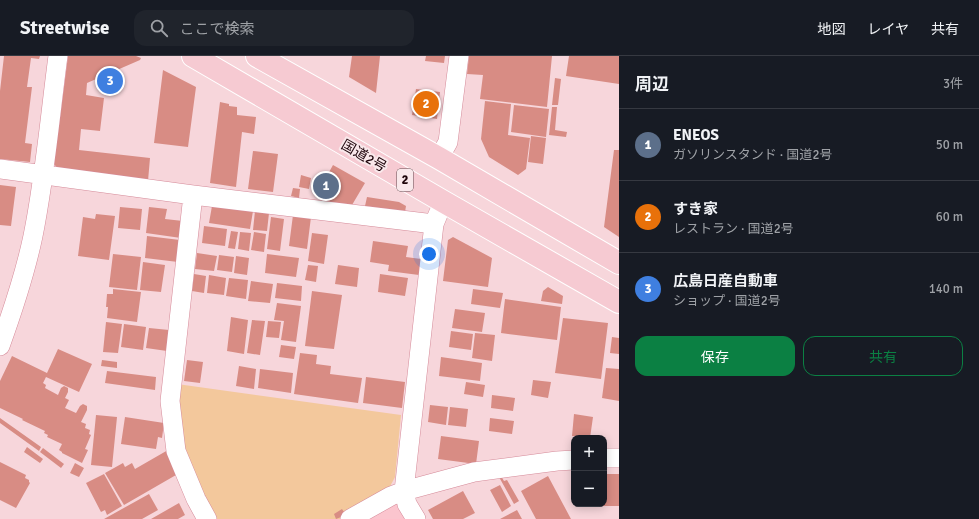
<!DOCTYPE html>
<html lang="ja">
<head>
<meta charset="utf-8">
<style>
	body { margin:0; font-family:Signika,"Noto Sans JP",sans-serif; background:#20242c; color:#f1f3f6 }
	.controls { position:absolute; right:12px; bottom:12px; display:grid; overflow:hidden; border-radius:8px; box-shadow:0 2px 10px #0003 }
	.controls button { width:36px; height:36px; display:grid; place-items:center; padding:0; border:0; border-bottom:1px solid #363941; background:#171b24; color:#f1f3f6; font:20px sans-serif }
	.you { position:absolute; left:429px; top:198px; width:14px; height:14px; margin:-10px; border:3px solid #fff; border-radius:50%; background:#1a73e8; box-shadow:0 0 0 6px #1a73e833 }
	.badge { display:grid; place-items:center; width:26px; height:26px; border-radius:50%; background:#0b8043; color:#fff; font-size:13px; font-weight:700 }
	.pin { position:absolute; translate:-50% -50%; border:2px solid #fff; box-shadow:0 1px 4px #0006 }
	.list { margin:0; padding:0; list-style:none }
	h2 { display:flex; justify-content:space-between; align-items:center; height:52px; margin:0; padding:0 16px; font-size:17px }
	h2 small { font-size:13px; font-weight:400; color:#9ea1a6 }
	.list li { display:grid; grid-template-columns:26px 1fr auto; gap:12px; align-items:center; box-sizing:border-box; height:72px; padding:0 16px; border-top:1px solid #363941 }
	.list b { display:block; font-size:15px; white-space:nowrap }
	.list p { margin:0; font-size:13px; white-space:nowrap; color:#9ea1a6 }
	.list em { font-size:13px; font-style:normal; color:#9ea1a6 }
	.actions { display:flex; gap:8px; padding:12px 16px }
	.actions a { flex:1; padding:9px 0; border:1px solid #0b8043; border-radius:12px; text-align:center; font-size:14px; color:#0b8043 }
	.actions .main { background:#0b8043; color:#fff }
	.icon { flex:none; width:22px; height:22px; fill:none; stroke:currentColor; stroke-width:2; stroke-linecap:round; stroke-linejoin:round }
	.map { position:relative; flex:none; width:619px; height:463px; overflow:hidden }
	header { display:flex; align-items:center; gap:24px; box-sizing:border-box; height:56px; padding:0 20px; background:#171b24; border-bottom:1px solid #363941 }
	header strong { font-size:19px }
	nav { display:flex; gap:22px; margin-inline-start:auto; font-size:14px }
	.search { width:280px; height:36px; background:#20242c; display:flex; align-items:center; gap:10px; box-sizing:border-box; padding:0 14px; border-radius:12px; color:#9ea1a6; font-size:15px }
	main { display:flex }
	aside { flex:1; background:#171b24 }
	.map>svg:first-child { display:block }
</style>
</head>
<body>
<header>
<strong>Streetwise</strong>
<div class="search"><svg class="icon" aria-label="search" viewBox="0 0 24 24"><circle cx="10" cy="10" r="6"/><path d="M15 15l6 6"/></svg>ここで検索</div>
<nav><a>地図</a><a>レイヤ</a><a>共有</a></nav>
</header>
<main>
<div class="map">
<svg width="619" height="463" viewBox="0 0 619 463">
	<rect width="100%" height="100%" fill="#f7d6db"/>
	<path fill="#fbc5ce" d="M393 445 399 447 408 463H361Z"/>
	<path fill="#f3c89c" d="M177 328 401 359 395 421 386 438 341 463H213L182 398Z"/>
	<path fill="#d88c84" d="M4 0H40L39 3 31 2 27 31H32L25 87 32 88 30 106 0 103V35Z
		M68 0H136L141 2 140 4 87 27 86 39 104 42 100 75 81 73 79 94 150 102 148 125 58 113 54 108Z
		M352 0H380L376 37 349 21Z
		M426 0H445L444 7 425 5Z
		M469 0H552L547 51 480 43 483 19 467 18Z
		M569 0H619V28L566 20Z
		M163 14 196 31 188 91 154 87Z
		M555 22 561 23 558 49H552Z
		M416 33 440 36 437 63 412 59Z
		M485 45 511 48 508 79 530 82 526 113 518 119 489 101 481 83Z
		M220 46 229 48V50L237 51V59L256 61 254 78 242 76 236 131 210 127Z
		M514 49 549 53 546 81 511 76Z
		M552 51H557L555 74 567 76 566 81 549 79Z
		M531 80 546 82 543 108 528 106Z
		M614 94H619V181L604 171Z
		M253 95 278 98 273 136 248 133Z
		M333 109 365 127 352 149 324 146 327 141 318 136Z
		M301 119 311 122 309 133 299 131Z
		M0 129 16 131 11 170 0 169Z
		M293 132 300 133 299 142 291 140Z
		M367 141 399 146 406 150 405 156 365 150Z
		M212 150 253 155 250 173 209 167Z
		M120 151 142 153 140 174 118 172Z
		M149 151 167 153 165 163 183 165 181 182 146 177Z
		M255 155 269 157 267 175 253 174Z
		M96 158 115 160 109 204 78 200 83 161 95 163Z
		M293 159 311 161 307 193 289 190Z
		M271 161 284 163 280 195 267 193Z
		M204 170 227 173 225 190 202 187Z
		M231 175 238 176 235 193 228 192Z
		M240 176 251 177 249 195 238 193Z
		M254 176 266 178 264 196 251 194Z
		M312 177 328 179 324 208 308 205Z
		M147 180 180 184 178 206 145 202Z
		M453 181 492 202 488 231 443 225 448 184Z
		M373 185 408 190 406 201 421 203 419 219 388 215 389 209 370 206Z
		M197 197 217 200 214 215 195 213Z
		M113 198 141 201 137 234 109 231Z
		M267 198 299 202 296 221 265 217Z
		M219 199 234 201 232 216 217 214Z
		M236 200 249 202 247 219 234 217Z
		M143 206 165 209 161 236 140 234Z
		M308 209 318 210 316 226 305 224Z
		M338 209 359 212 357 231 335 228Z
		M194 218 206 220 204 237 192 235Z
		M380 218 408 222 405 240 378 236Z
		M209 219 226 222 224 239 207 237Z
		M229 222 248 224 246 243 226 240Z
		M251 225 273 228 270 247 248 245Z
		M277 227 302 230 301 245 275 242Z
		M548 231 563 240 562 248 541 245 543 235Z
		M113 233 141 236 137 266 107 262 108 251H106L107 238H113Z
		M473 233 503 237 500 252 471 248Z
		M312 235 342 239 334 293 305 290Z
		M505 243 561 251 557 284 501 277Z
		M277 247 301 250 296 286 281 284 284 265 274 264Z
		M455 253 485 257 482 276 452 272Z
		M231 261 248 264 244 298 227 295Z
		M563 262 608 267 601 323 555 317Z
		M252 264 265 265 260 299 247 297Z
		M268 265 281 266 279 282 266 281Z
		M106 266 122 268 118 297 103 296Z
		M124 268 146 271 143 294 121 291Z
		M149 272 169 274 167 295 146 292Z
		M451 275 473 278 471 294 449 291Z
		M475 277 495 279 492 305 472 302Z
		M612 281 619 282V298L610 297Z
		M281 289 296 291 294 303 279 301Z
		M58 293 92 308 79 336 46 321 43 327 46 329 45 332 58 339 61 332 64 330 68 332V336L65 342 69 344 65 352 76 357 80 350 83 348 87 350V354L81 366 86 368 85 372 90 374 89 378 91 379 85 393 88 394 82 407 62 397V396L59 394 62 388 47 381 48 379 44 377 45 375 22 364 23 363 0 352V325L12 300 47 317Z
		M300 297 317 299 316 308 331 310 330 318 362 322 358 347 294 338Z
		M441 301 482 307 480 325 439 320Z
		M102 304 117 306V312L101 310Z
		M187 304 203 306 200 327 184 325Z
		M239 310 256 313 254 333 236 330Z
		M606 312 619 313V345L602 342Z
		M260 313 293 317 291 337 258 332Z
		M107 315 156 321 155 334 105 327Z
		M366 321 405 326 402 352 363 347Z
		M533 324 551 326 548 342 531 339Z
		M466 326 485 329 483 341 464 338Z
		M492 339 515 342 513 355 491 352Z
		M430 349 448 351 446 369 428 366Z
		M450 351 468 353 466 371 448 369Z
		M574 358 593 361 590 382 572 380Z
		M96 359 117 361 112 411 91 409Z
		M125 361 164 367 162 382 158 381 156 393 121 388Z
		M0 362 41 391 39 395 0 367Z
		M490 362 514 365 512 378 489 375Z
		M441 380 479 385 476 408 438 403Z
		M27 391 43 403 40 407 24 396Z
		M43 392 64 408 61 412 40 396Z
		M168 394 176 419 124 449 105 417 123 407 125 411 132 407 135 413Z
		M0 406 26 419 25 422 29 424V426L30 427 16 452 0 444Z
		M75 407 84 412 79 421 70 417Z
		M104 418 122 450 107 459 105 454 101 456 86 427Z
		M604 418H619V450H591V448H604Z
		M501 420 504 425 507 424 519 445 514 448 499 421Z
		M548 420 571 463H536L521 435Z
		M500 429 511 450 502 456 490 434Z
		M463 435 475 457 463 463H433L428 454Z
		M149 438 158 454 142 463H104Z
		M179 447 185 459 178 463H151Z
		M342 453 346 459 336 463 334 458Z
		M517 454 522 463H500Z"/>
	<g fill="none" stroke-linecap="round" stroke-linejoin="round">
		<defs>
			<path id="minor" d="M439 102 448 86 459 0
				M0 113 193 139 434 168
				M193 139 170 345 176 395 196 443 207 463
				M0 290C13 254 25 218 33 180 45 121 50 60 58 0
				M604 402H619
				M350 463 391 440 404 435 474 416 557 405 574 404
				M416 463 407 448 404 435 434 168 439 156"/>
			<path id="trunk" d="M193 0 444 146 619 246
				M257 0 439 102 619 207"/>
		</defs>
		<use href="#minor" stroke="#d58a99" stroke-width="20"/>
		<use href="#trunk" stroke="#fff" stroke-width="24"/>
		<use href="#minor" stroke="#fff" stroke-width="19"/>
		<use href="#trunk" stroke="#f6cad2" stroke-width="22"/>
	</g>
	<g text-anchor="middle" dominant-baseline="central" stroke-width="4" stroke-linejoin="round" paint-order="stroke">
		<rect fill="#f9e8eb" stroke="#60494e" stroke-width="1" x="397" y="113" width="16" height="22" rx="3"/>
		<g font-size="13" font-weight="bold" fill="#1e050b">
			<text x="405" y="124">2</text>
		</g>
		<g font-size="14" fill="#1e050b" stroke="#f9e8eb">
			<text transform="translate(364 100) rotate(30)">国道2号</text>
		</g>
	</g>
</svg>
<div class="controls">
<button>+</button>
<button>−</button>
</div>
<div class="you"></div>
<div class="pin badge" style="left:326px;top:130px;background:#5c6f8a">1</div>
<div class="pin badge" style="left:426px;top:48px;background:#e8710a">2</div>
<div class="pin badge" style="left:110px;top:25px;background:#3f7fe0">3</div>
</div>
<aside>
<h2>周辺<small>3件</small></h2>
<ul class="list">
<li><span class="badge" style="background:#5c6f8a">1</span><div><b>ENEOS</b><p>ガソリンスタンド · 国道2号</p></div><em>50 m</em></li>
<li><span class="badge" style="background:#e8710a">2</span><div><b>すき家</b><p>レストラン · 国道2号</p></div><em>60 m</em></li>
<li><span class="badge" style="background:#3f7fe0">3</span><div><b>広島日産自動車</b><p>ショップ · 国道2号</p></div><em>140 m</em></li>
</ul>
<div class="actions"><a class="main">保存</a><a>共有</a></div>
</aside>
</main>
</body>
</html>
